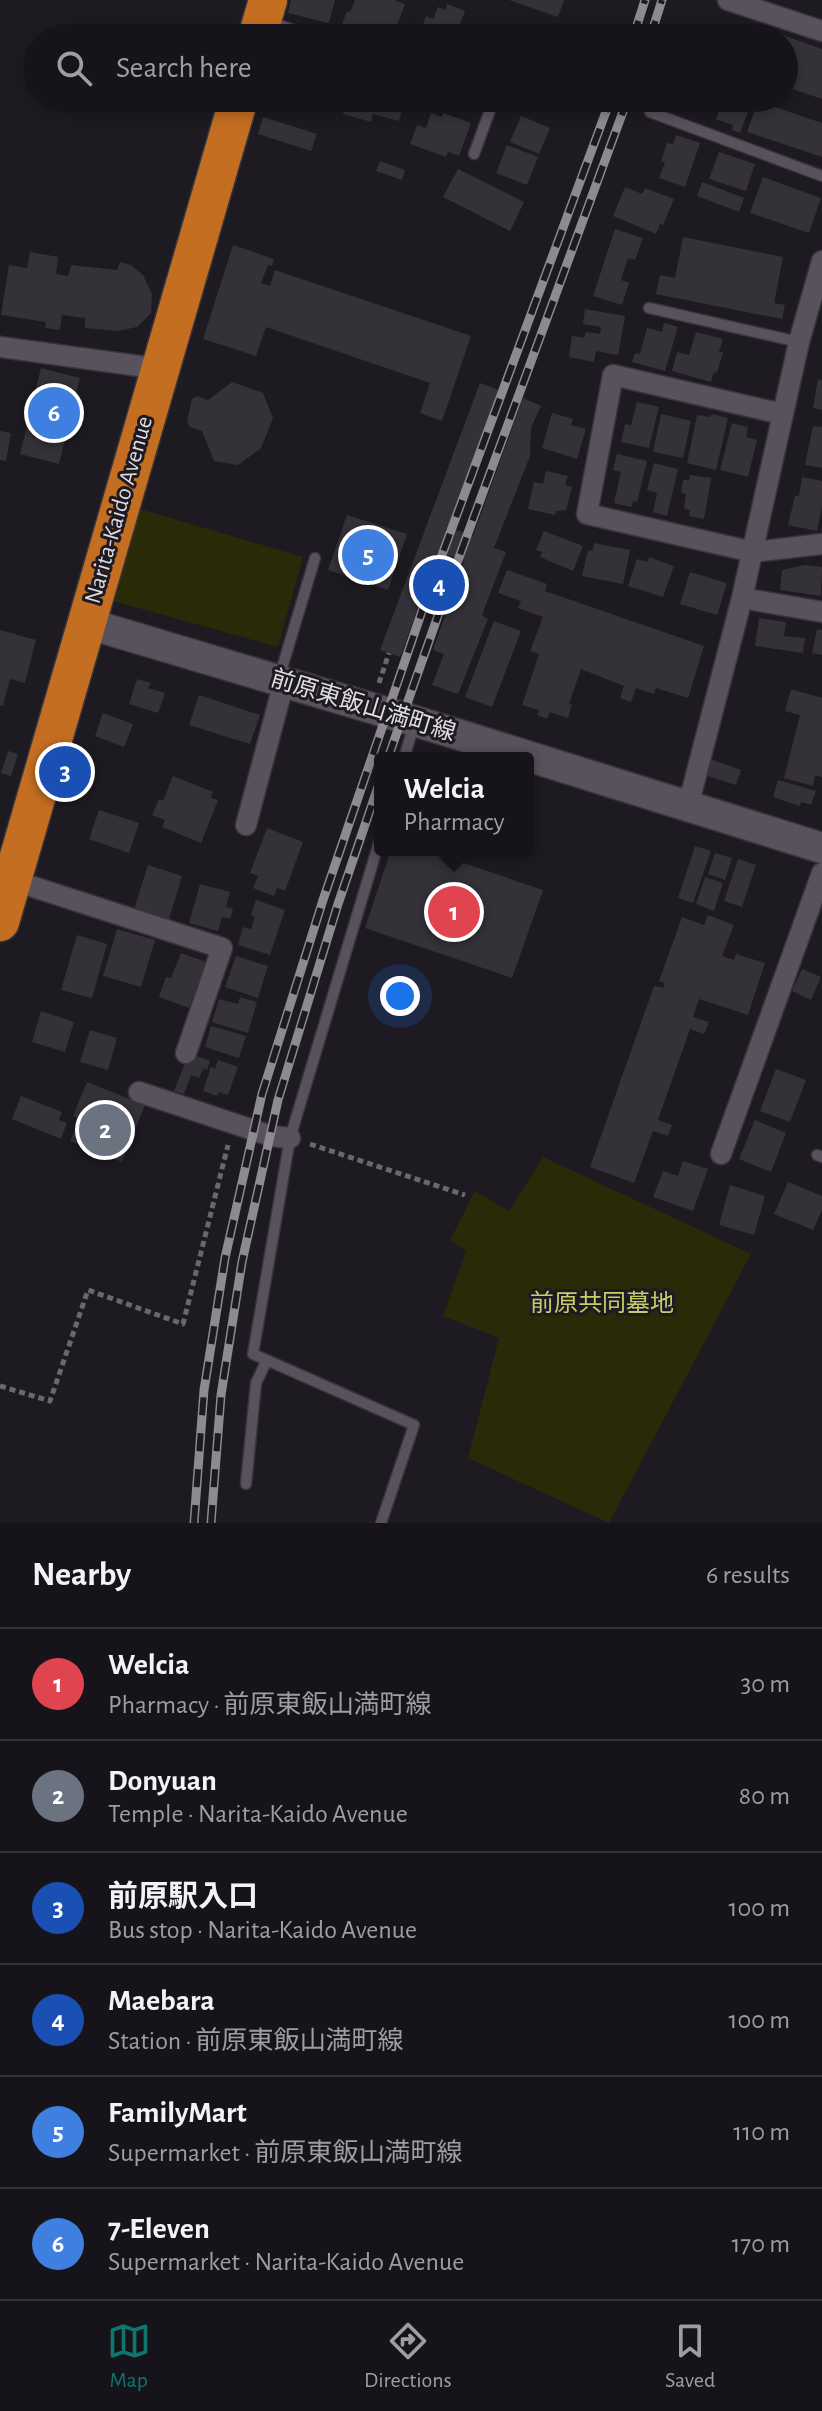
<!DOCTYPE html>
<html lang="en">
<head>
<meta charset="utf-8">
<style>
	body { margin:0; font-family:"Alegreya Sans","Noto Sans JP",sans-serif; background:#1f1d23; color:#f1f3f6 }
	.you { position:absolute; left:400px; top:996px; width:28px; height:28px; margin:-20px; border:6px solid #fff; border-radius:50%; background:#1a73e8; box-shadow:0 0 0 12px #1a73e833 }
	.badge { display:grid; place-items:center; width:52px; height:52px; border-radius:50%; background:#0f766e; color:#fff; font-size:26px; font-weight:700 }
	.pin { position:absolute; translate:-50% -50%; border:4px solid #fff; box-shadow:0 2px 8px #0006 }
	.popup { position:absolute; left:374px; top:752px; width:160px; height:104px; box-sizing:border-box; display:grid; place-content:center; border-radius:8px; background:#16141a; filter:drop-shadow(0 2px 6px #0005); font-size:26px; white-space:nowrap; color:#9e9ea2 }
	.popup b { font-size:30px; color:#f1f3f6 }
	.popup::after { content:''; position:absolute; left:50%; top:100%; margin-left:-16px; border:16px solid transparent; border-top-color:#16141a }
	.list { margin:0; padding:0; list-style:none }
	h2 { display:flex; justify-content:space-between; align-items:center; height:104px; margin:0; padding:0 32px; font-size:34px }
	h2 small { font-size:26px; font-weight:400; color:#9e9ea2 }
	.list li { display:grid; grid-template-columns:52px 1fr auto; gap:24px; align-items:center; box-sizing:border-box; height:112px; padding:0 32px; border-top:2px solid #353339 }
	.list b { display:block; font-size:30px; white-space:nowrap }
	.list p { margin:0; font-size:26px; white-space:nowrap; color:#9e9ea2 }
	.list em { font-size:26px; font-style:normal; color:#9e9ea2 }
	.icon { flex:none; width:44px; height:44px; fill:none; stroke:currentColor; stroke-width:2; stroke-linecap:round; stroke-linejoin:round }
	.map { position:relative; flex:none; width:822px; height:1523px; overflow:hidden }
	.search { position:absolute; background:#16141a; box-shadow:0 4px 12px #0003; left:24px; right:24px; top:24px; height:88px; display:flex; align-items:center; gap:20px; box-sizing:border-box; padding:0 28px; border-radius:44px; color:#9e9ea2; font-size:30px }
	.sheet { height:776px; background:#16141a }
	nav { display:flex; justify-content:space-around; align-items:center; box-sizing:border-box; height:112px; border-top:2px solid #353339; background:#16141a; font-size:22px; color:#9e9ea2 }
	nav a { display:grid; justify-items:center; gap:4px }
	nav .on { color:#0f766e }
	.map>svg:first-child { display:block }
</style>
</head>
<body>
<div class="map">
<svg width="822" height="1523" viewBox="0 0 822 1523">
	<rect width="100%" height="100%" fill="#1e1a22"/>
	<path fill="#292a08" d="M140 509 303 557 278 647 113 601Z
		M543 1157 751 1254 609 1523 468 1458 499 1338 443 1316 466 1251 450 1240 475 1191 509 1211Z"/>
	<path fill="#353139" d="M291 0H335L329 23 288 13Z
		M355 0H394L405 4 396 28 385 24 380 38H372L341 27 347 11 350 12Z
		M509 0H564L558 17Z
		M447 4 465 11 455 38H432L420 34 426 16 433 19 438 7 446 10Z
		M763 28 822 49V99L784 86V38H759Z
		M467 30 486 38H464Z
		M296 98H320L318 106Z
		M333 98H406L399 121 373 114 371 122 343 114 346 102Z
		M520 98H561L556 112Z
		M723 98H753L740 133 732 130 733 125 716 119Z
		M758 101 822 123V157L747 132Z
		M431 113 442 117 443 113 471 123 459 156 448 152 446 157 410 144 417 125 426 128Z
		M521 116 550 128 539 154 510 142Z
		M263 117 317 134 311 151 258 134Z
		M676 135 700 143 685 187 659 178 665 162 661 161 667 143 673 144Z
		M507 145 538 157 527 185 496 173Z
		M719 152 755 164 746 191 709 179Z
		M380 161 405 170 402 180 376 171Z
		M458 169 524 202 510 231 443 197Z
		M763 177 821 198 809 233 750 213Z
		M702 182 744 198 739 212 697 196Z
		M625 187 642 194 645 188 674 199 663 225 660 224 656 234 613 216Z
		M615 229 643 238 635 260 628 258 621 280 629 283 622 305 593 296Z
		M683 237 783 257 774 303 785 305 782 319 656 294 660 275 675 278Z
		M233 245 274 259 272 266 268 265 261 283 270 286 275 270 471 336 442 421 420 413 430 383 266 327 256 356 203 339Z
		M30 252 58 257 56 274 68 276 71 265 117 270 120 262 131 265 143 275 152 294 151 313 137 327 118 331 85 328V318L62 315 60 330 45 328 46 322 1 315 9 265 27 268Z
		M585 309 625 316 618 355 596 351 594 362 569 357 572 336 584 338 586 332 600 334 601 327 583 324Z
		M664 323 678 327 665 371 632 362 635 353 640 354 647 328 662 332Z
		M696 332 723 339 719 352H723L717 373 714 372 711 382 672 371 677 352 689 355Z
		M41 368 80 378 59 464 20 454Z
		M818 379 822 380V410L813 408Z
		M232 382 263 393 273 418 261 448 238 465 214 461 202 431 190 427 187 422 192 399 197 396 208 400Z
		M480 383 499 390 448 527 473 536 523 398 541 406 531 428 530 456 494 548 506 552 482 615 488 619 458 694 432 685 444 654 433 650 464 561 439 552 400 657 380 650Z
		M637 402 659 407 649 448 621 442 625 424 631 425Z
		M552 413 573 419 571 425 586 429 577 459 542 448Z
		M661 414 691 421 683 458 653 452Z
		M712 414 728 418 716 470 687 463 697 415 710 417Z
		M732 423 748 427 746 437 757 440 748 477 720 470Z
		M813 426 822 427V468L805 465Z
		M0 431 11 433 6 461 0 460Z
		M617 454 647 461 637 502 633 501 631 507 614 503 621 472 613 470Z
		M654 463 678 469 667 516 653 512 657 493 647 490Z
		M546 471 568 476 565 485 572 487 566 510 556 511 555 515 528 509 534 482 543 484Z
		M690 475 711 478 704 519 689 516 690 510 684 509 686 494 681 493 683 480H689Z
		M802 477 822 481V506L817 531 788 525 795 496H799Z
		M347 515 407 534 388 590 328 570Z
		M544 531 583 546 573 571 540 557 542 552 536 550Z
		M594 543 630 550 623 584 582 576 588 550 593 551Z
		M649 557 674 566 663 597 628 586 637 559 647 562Z
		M805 565 822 567 821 596 780 590 782 570Z
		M507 570 547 584 545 591 704 646 688 698 656 688 654 694 636 688 631 702 620 698 624 686 581 669 569 704 572 705 568 718 550 712 547 719 537 715 539 710 522 705 539 654 530 651 543 617 518 608 521 601 498 593Z
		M690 572 727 583 717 615 680 604Z
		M759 618 786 622 784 636 805 638 803 653 755 646Z
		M494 621 521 631 492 707 465 697Z
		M817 629 822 630V655L812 653Z
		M0 630 36 640 25 683 10 679 3 706 0 705Z
		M137 679 151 683 148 688 165 693 158 713 129 704Z
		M791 689 822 698V777L815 775 813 786 784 778 800 715 785 711Z
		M199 695 260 715 250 744 189 725Z
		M103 713 133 724 124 747 95 736Z
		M8 751 18 754 11 776 1 773Z
		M710 759 741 770 736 785 705 775Z
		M173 776 213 792 211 798 218 800 201 843 162 827 165 820 152 815 159 799 163 801Z
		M778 780 816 791 811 805 801 802 800 806 773 797Z
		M99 810 139 823 129 853 89 839Z
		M267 828 303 842 285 891 277 888 274 896 253 888 258 876 250 873Z
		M695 846 711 851 693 903 678 898Z
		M391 850H425L543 890 512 978 365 928Z
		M715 853 732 858 725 880 708 874Z
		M738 859 756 865 742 907 724 901Z
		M148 865 182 876 169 919 134 909Z
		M705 877 723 883 714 911 696 904Z
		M200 884 230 892 226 907 233 909 230 919 222 917 218 931 189 923Z
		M256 900 285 910 270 955 238 945 243 927 251 929 255 917 251 915Z
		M708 915 734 925 722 956 734 960 736 954 765 963 748 1015 699 999 693 1017 709 1022 704 1034 690 1029 658 1120 672 1125 668 1136 653 1131 634 1183 590 1167 654 986 663 988 665 983 659 981 682 917 704 925Z
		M117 929 155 940 141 987 103 976Z
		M77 935 107 944 92 998 61 990Z
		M181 953 206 962 189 1008 159 997 166 977 171 978Z
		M236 956 268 966 258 998 225 987Z
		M802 969 821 977 811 1000 792 991Z
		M240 997 257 1002 248 1033 212 1022 219 999 238 1004Z
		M41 1011 74 1022 65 1052 32 1042Z
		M211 1026 246 1036 239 1058 205 1047Z
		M90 1030 117 1038 108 1070 80 1062Z
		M192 1054 210 1061 207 1070 204 1068 199 1078 191 1075 184 1094 174 1091 185 1063 190 1064Z
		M218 1060 238 1067 228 1095 219 1092 217 1096 203 1091 211 1067 215 1069Z
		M776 1069 806 1080 790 1122 760 1111Z
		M87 1082 145 1105 122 1162 70 1141 79 1119 73 1116Z
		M21 1096 62 1112 59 1120 67 1123 61 1139 12 1119Z
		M755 1120 786 1133 771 1172 739 1159Z
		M683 1161 708 1169 693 1211 653 1197 663 1171 678 1176Z
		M788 1182 822 1196V1210L813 1230 774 1214Z
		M730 1185 765 1196 754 1235 719 1225Z"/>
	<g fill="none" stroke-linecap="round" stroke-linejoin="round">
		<defs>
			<path id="lane" d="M270 22 317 38
				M650 112 822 176
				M474 154 494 99 491 98
				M649 308 799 342
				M279 678 315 558
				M404 758 414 725
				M380 839 290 1138 253 1354 414 1425 381 1523
				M817 1155 822 1157
				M246 1484 256 1383 267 1360"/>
			<path id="street" d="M728 0 822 31
				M0 347 161 369
				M782 414 613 375 587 514 753 552 822 544
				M742 598 822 612
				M688 806 742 598 799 342 822 261
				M246 825 284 682
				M12 880 222 948 186 1053
				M139 1092 271 1136 290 1138
				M721 1154 822 873"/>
			<path id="secondary" d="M86 623 415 721 822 848"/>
			<path id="highway" d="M257 38 268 0
				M0 922 239 98"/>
		</defs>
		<use href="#lane" stroke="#37353b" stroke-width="13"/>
		<use href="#street" stroke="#37353b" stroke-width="23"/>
		<use href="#secondary" stroke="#37353b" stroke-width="33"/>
		<use href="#highway" stroke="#37353b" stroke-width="41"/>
		<path stroke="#6a676e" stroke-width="5" stroke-dasharray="6 4" stroke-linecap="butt" d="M379 683 389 653
			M310 1144 465 1195
			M0 1386 50 1401 88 1290 183 1324 228 1145"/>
		<use href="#lane" stroke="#57525c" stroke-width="10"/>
		<use href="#street" stroke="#57525c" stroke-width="20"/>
		<use href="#secondary" stroke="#57525c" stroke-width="30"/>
		<use href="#highway" stroke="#c46e21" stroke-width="38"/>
		<defs>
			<path id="rail" d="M633 38 645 0
				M650 38 662 0
				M388 758 447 590 628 98
				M194 1523 204 1390 225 1258 262 1094 323 900 432 582 611 98
				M211 1523 221 1395 242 1262 278 1100 338 904 380 781"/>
		</defs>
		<use href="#rail" stroke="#8d8a91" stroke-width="9"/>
		<use href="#rail" stroke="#1e1a22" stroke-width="6" stroke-dasharray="18" stroke-linecap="butt"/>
	</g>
	<g text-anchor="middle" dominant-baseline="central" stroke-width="6" stroke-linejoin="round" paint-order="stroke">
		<g font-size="24" fill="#dfdce2" stroke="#1e1a22">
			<text transform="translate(119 510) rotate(-74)">Narita-Kaido Avenue</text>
			<text transform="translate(363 706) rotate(17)">前原東飯山満町線</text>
		</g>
		<g font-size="24" fill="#c7cb68" stroke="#1e1a22">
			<text x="602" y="1304">前原共同墓地</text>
		</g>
	</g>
</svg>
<div class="you"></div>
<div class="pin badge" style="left:454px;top:912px;background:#e0444e">1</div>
<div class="popup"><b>Welcia</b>Pharmacy</div>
<div class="pin badge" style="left:105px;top:1130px;background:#6b7280">2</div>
<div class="pin badge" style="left:65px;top:772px;background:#1a4fb4">3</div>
<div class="pin badge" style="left:439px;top:585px;background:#1a4fb4">4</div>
<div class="pin badge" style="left:368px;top:555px;background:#3f7fe0">5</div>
<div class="pin badge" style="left:54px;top:413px;background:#3f7fe0">6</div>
<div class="search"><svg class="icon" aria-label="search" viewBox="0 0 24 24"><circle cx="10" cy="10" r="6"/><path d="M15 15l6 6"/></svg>Search here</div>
</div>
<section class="sheet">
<h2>Nearby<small>6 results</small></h2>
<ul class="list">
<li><span class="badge" style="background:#e0444e">1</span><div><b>Welcia</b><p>Pharmacy · 前原東飯山満町線</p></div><em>30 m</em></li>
<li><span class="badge" style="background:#6b7280">2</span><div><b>Donyuan</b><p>Temple · Narita-Kaido Avenue</p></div><em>80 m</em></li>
<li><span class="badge" style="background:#1a4fb4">3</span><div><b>前原駅入口</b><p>Bus stop · Narita-Kaido Avenue</p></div><em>100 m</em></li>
<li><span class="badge" style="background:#1a4fb4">4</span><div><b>Maebara</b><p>Station · 前原東飯山満町線</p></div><em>100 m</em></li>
<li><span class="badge" style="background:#3f7fe0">5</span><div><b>FamilyMart</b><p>Supermarket · 前原東飯山満町線</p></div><em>110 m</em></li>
<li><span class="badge" style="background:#3f7fe0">6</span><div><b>7-Eleven</b><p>Supermarket · Narita-Kaido Avenue</p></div><em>170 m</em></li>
</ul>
</section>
<nav>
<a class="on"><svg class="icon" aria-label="map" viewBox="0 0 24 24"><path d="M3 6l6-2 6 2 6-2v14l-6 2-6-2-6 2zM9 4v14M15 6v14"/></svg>Map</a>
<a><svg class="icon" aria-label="directions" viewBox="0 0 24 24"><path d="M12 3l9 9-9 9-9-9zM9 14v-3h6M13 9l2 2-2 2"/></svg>Directions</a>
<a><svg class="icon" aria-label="saved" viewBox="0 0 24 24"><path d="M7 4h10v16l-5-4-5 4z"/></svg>Saved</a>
</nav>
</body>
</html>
